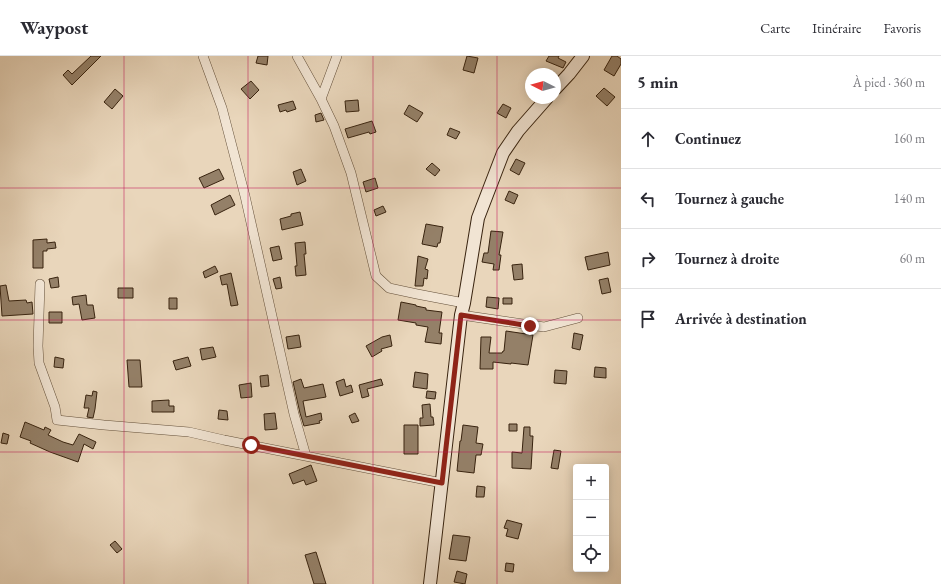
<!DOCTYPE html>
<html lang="fr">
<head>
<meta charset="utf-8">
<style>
	body { margin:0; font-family:"EB Garamond",serif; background:#f2f2f3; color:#2b2b33 }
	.controls { position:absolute; right:12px; bottom:12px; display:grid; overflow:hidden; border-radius:4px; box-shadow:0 2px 10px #0003 }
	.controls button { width:36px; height:36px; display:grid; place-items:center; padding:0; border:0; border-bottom:1px solid #e1e1e2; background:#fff; color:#2b2b33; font:20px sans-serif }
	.compass { position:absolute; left:525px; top:12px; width:36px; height:36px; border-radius:50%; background:#fff; box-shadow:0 2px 10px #0003; rotate:276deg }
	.stop { position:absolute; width:12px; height:12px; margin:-9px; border:3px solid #8f2418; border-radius:50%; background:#fff }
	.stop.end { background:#8f2418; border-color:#fff; box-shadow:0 1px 4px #0008 }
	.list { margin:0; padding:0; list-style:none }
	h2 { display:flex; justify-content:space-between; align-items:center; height:52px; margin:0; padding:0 16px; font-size:17px }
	h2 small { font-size:13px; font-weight:400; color:#7c7c81 }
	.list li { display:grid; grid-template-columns:26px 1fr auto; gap:12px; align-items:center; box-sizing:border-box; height:60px; padding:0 16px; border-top:1px solid #e1e1e2 }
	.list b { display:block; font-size:15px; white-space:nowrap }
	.list em { font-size:13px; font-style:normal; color:#7c7c81 }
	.icon { flex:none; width:22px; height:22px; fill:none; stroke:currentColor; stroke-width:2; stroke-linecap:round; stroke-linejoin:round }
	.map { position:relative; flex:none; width:621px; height:528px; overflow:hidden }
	header { display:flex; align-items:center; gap:24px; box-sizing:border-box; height:56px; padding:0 20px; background:#fff; border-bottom:1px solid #e1e1e2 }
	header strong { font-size:19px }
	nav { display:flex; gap:22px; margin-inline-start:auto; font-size:14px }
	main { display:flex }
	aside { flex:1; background:#fff }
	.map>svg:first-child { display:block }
</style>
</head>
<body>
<header>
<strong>Waypost</strong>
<nav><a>Carte</a><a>Itinéraire</a><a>Favoris</a></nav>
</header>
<main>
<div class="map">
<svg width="621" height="528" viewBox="0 0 621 528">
	<rect width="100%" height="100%" fill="#e9d6bb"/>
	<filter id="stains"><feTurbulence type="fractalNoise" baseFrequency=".005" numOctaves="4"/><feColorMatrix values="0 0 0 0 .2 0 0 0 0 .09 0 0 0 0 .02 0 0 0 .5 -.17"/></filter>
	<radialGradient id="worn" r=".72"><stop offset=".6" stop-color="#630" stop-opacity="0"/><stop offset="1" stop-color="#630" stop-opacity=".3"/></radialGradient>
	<path fill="#948068" stroke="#38230f" d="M91 0H101L72 29 63 19 68 14 72 18Z
		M258 0H268L267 9 256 7Z
		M467 0 478 2 474 17 463 14Z
		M549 0H559L558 2 566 6 563 12 546 5Z
		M612 0H617L621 3V8L614 20 604 14Z
		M251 25 259 34 250 43 241 33Z
		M604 32 615 41 607 50 596 40Z
		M115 33 123 40 112 53 104 46Z
		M358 44 359 55 346 56 345 45Z
		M293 45 296 53 287 56 286 54 280 56 278 49Z
		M503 48 511 52 506 62 497 57Z
		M409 49 423 57 417 66 404 58Z
		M321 57 324 64 316 66 315 59Z
		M372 65 376 76 370 78 369 76 348 82 345 73Z
		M450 72 460 76 456 83 447 79Z
		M516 103 525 107 519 119 510 114Z
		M432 107 440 114 435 120 426 113Z
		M219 113 224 123 204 132 199 122Z
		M301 113 306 125 297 129 293 116Z
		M375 122 378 132 366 136 363 126Z
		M509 135 518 139 514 148 505 144Z
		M230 139 235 149 215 159 211 149Z
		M383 150 386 156 376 160 374 154Z
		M300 156 303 169 282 174 280 163 291 160V158Z
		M426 168 443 171 440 187H438L437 191 422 188Z
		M491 175 503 176 499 199H501L499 214H493L494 208 482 206 484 197H488Z
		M47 183V187L55 186 56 192 47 193V195H43V212H33V184Z
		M305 186 306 198H304L306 219 296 220 295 210H297L295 187Z
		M279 190 282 203 273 205 270 192Z
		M608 196 610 209 588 214 585 201Z
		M418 200 428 203 425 213 428 214 427 223 424 222 423 230H415Z
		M522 208 523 223 514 224 512 209Z
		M215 210 218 216 205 222 203 216Z
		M231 217 238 249 231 250 227 228 222 229 220 220Z
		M58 221 59 231 51 232 49 223Z
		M280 221 282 232 276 233 273 223Z
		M608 222 611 236 602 238 599 224Z
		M6 229 9 245 26 244 27 247 32 246 33 258 2 260 0 230Z
		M118 232H133V242H118Z
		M86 239 87 249H93L95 262 82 264 79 248 73 249 72 241Z
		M487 241 499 242 498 253 486 251Z
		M169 242H177V253H169Z
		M503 242H512V248H503Z
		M401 246 416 249V250L426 252V254L442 256 439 277H442L441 288 425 286 428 271 416 269V267L398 264Z
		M49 256H62V267H49Z
		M506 275 533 279 528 309 511 307V308L493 306V313H480L481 281H491L489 297H502L503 295H504Z
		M574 277 583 279 580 294 572 292Z
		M299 279 301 291 288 293 286 281Z
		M390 279 392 290 381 293 382 295 372 301 366 290 382 281Z
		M213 291 216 301 202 304 200 293Z
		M55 301 64 303 63 312 54 311Z
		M188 301 191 310 176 314 173 305Z
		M127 304H140L142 331H129Z
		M595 311 606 312V322L594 321Z
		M555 314 567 315 566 328 554 327Z
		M415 316 428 318 427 333 413 331Z
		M268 319 269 330 261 331 260 320Z
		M301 323 304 332 323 328 326 341 303 345 306 361 321 357 322 364 319 365 320 367 304 370 300 357 293 326Z
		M344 323 346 331 351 329 353 336 340 340 336 326Z
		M381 323 383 329 367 333 369 340 362 342 359 329Z
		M251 327 252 341 241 342 239 329Z
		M93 335 97 336 95 353 93 362 87 361 89 352H84L86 339 92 340Z
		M427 335 436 336 435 343 426 342Z
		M169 344V350H174V356H152V345Z
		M430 348 431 361H433L434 369 420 370V362H423L422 349Z
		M219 354 227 355 228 364 218 363Z
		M275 357 277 373 265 374 264 358Z
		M355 357 359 365 352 367 349 360Z
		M25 366 44 374 45 371 51 374 48 379 63 386 73 389 79 378 96 386 93 393 84 388 78 406 50 396 30 387 31 385 20 381Z
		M509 368H517V375H509Z
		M404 369H418V398H404Z
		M463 369 478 371 476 387 483 388 481 399H476L474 417 457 415 460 385H461Z
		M524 371H530V380H533L531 413 512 412V396L522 397Z
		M3 377 9 379 7 388 1 387Z
		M554 394 561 395 558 413 551 412Z
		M311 409 317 425 306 429 304 424 293 428 289 418Z
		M477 430 485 431 484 441H476Z
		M507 464 522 468 518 483 506 480 508 473 504 472Z
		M453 479 470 481 466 505 449 503Z
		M115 485 122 493 117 497 110 489Z
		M316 496 326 528H314L305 499Z
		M506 507 514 508 513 516 505 515Z
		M457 515 467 518 465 528 454 526Z"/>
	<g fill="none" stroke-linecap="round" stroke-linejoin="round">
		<defs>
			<path id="street" d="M203 0 222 52 245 140 294 358 306 400
				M297 0 321 43 334 70 351 117 376 220 389 232 417 238 464 247
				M321 43 337 0
				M40 228 38 290 39 307 55 351 57 364 104 369 189 376 224 384 442 427
				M461 259 544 271 578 262"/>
			<path id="secondary" d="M555 33 569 18 583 0
				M430 528 461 259 464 247 478 162 503 97 518 75 547 42"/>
		</defs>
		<use href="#street" stroke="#64503a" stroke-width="10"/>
		<use href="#secondary" stroke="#38230f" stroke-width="14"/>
		<use href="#street" stroke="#f1e4d3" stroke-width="9"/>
		<use href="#secondary" stroke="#f1e4d3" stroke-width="12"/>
	</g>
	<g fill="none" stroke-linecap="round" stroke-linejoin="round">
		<path stroke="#8f2418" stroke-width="5" d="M251 389 442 427 461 259 530 270"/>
	</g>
	<path fill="none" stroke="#c2185b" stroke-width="1" stroke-opacity="0.55" d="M124 0V528M248 0V528M373 0V528M497 0V528M0 132H621M0 264H621M0 396H621"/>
	<rect width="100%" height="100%" filter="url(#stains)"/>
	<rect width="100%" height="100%" fill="url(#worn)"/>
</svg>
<div class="controls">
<button>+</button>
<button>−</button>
<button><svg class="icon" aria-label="locate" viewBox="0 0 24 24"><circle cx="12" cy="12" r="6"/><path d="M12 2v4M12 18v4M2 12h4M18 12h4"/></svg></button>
</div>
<svg class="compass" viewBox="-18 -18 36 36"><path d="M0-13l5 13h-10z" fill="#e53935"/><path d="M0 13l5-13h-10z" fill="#7c7c81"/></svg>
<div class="stop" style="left:251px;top:389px"></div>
<div class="stop end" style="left:530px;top:270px"></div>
</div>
<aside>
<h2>5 min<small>À pied · 360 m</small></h2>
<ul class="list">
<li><svg class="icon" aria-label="ahead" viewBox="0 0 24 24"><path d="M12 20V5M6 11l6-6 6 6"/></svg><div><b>Continuez</b></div><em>160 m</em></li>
<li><svg class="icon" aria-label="left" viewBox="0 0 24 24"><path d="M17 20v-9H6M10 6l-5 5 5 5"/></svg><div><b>Tournez à gauche</b></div><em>140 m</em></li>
<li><svg class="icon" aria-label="right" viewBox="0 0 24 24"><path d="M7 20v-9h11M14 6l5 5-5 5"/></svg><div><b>Tournez à droite</b></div><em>60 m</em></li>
<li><svg class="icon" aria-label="arrive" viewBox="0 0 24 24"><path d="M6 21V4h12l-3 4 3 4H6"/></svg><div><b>Arrivée à destination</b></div></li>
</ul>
</aside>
</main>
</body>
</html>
